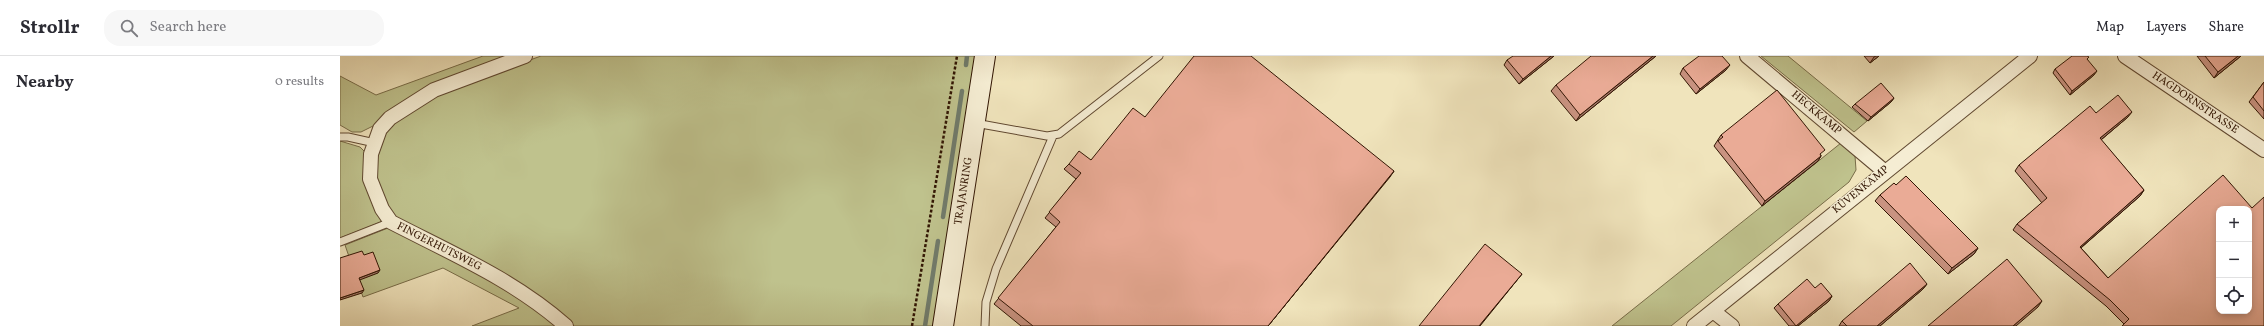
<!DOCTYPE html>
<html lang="en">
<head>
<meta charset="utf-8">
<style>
	body { margin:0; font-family:Vollkorn,serif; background:#f7f7f7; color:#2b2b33 }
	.controls { position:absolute; right:12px; bottom:12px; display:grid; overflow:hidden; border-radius:8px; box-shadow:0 2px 6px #0003 }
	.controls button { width:36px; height:36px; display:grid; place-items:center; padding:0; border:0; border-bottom:1px solid #e1e1e2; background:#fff; color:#2b2b33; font:20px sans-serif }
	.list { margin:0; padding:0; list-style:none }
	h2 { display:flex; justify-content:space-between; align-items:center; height:52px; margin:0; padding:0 16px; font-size:17px }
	h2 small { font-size:13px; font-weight:400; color:#7c7c81 }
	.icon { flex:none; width:22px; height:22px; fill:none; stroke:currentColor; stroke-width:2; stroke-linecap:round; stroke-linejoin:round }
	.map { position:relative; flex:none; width:1924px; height:270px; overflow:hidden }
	header { display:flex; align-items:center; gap:24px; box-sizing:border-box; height:56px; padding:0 20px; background:#fff; border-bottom:1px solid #e1e1e2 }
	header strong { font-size:19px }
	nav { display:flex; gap:22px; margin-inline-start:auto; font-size:14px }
	.search { width:280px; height:36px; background:#f7f7f7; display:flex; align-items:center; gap:10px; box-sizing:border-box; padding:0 14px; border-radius:16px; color:#7c7c81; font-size:15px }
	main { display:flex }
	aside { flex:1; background:#fff }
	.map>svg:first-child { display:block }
</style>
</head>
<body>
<header>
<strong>Strollr</strong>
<div class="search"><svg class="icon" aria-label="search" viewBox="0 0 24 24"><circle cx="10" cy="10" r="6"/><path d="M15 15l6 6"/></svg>Search here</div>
<nav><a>Map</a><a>Layers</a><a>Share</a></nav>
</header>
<main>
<aside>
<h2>Nearby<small>0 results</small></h2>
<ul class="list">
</ul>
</aside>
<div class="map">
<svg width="1924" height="270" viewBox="0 0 1924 270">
	<rect width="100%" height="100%" fill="#f0e4bc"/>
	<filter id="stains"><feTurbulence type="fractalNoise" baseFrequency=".005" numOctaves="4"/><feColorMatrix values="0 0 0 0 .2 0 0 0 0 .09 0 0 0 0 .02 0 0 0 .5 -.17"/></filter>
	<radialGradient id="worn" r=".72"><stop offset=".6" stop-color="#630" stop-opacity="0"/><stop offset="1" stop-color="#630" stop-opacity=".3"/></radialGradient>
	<path fill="#bfc28d" stroke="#786c48" d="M143 0H173L21 76H12L0 69V20L36 39Z
		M201 0H636L594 270H232L59 163 50 155 35 122V108L46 77 55 66 102 36Z
		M1421 0H1448L1527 65 1514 76Z
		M0 85 20 91 26 97 42 159 41 166 0 182Z
		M1501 87 1515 100 1516 114 1509 126 1331 270H1272Z
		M48 172 145 218 219 270H132L179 252 103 212 23 241 5 189Z"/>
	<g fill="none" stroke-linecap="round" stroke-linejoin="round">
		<path stroke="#707b6b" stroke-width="4.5" d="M626 9 627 0
			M603 161 622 35
			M585 270 598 185"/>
		<defs>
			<path id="service" d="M635 67 707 80 719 78 819 0
				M0 81H8L35 87
				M0 186 51 166
				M645 270 646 246 656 213 713 80"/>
			<path id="minor" d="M185 0 94 34 50 62 40 73 31 98 30 123 42 153 51 166C113 198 174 224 226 270
				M1407 0 1544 115
				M1785 0 1924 94
				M1373 255 1392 270
				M1354 270 1690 0"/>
			<path id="secondary" d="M603 270 645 0"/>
		</defs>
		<use href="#service" stroke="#614931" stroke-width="9"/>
		<use href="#minor" stroke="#614931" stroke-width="16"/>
		<use href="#secondary" stroke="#311503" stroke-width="22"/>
		<path stroke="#311503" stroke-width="2.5" stroke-dasharray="3 2" stroke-linecap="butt" d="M572 270 617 0"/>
		<use href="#service" stroke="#f5edd3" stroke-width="7"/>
		<use href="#minor" stroke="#f5edd3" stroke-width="14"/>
		<use href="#secondary" stroke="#f5edd3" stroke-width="20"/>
	</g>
	<path fill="#c99381" stroke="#311503" d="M1214 0 1179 28 1164 9 1167 4Z
		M1316 0 1236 65 1211 35 1216 29Z
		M1524 0H1539L1530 7Z
		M1857 0H1901L1874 22Z
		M1747 3 1754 19 1730 39 1713 17 1715 13Z
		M1343 12 1386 14 1356 38 1340 18Z
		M1924 26V63L1909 46Z
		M1554 42 1551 46 1528 65 1512 51 1515 48Z
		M805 61 1054 115 928 270H681L654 248 716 171 705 162 736 123 724 113 729 108 751 104Z
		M1788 61 1761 84 1804 134 1800 140 1741 192 1768 222 1912 152 1784 268 1766 250 1673 174 1677 168 1702 147 1675 115 1679 109Z
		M1381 79 1481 99V100L1478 105 1422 150 1374 90Z
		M1556 129 1638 192 1634 198 1608 218 1535 145 1540 139Z
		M1587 228 1583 233 1540 270H1499L1502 265Z
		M1475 232 1492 240 1489 245 1458 270H1449L1434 252 1438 248Z"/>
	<path fill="#a47869" stroke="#311503" d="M1211 0H1214L1179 28 1183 23Z
		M1313 0H1316L1236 65 1240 59Z
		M1536 0H1539L1530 7 1534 1Z
		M1898 0H1901L1874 22 1878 16Z
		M1390 9 1386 14 1356 38 1360 33Z
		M1757 15 1754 19 1730 39 1732 35Z
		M1554 42 1551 46 1528 65 1531 61Z
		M1792 56 1788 61 1756 88 1760 82Z
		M1481 100 1478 105 1422 150 1425 145Z
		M1054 115 1050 121 928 270Z
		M1804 134 1800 140 1736 196 1740 191Z
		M1638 192 1634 198 1608 218 1612 212Z
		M40 214 38 217 17 225 19 222Z
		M1182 218 1140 270H1139Z
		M1587 228 1583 233 1540 270H1537Z
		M24 234 22 237 0 244V242Z
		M1492 240 1489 245 1458 270H1456Z
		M1702 245 1698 251 1676 270H1673Z"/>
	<path fill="#eaab96" stroke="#311503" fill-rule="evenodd" d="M854 0H911L1054 115 928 270H693L658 242 720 166 709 156 741 117 729 108 739 95 751 104 793 52 805 61Z
		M1173 0H1211L1183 23 1167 4Z
		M1251 0H1313L1240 59 1216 29Z
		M1359 0H1382L1390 9 1360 33 1343 12Z
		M1732 0H1747L1749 1 1747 3 1757 15 1732 35 1715 13Z
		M1865 0H1898L1878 16Z
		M1924 26V55L1913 41Z
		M1541 27 1554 42 1531 61 1515 48Z
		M1437 34 1485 94 1480 98 1481 100 1425 145 1378 85 1383 81 1381 79Z
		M1778 39 1792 56 1760 82 1804 134 1740 191 1768 222 1883 119 1912 152 1924 141V270H1782L1789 263 1770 244 1677 168 1707 142 1679 109 1750 50 1756 57ZM1879 153H1909V255H1879Z
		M1566 120 1638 192 1612 212 1540 139 1554 127 1556 129Z
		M1145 188 1182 218 1139 270H1079Z
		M22 195 24 199 33 196 40 214 19 222 24 234 0 242V202Z
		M1667 203 1702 245 1673 270H1588Z
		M1570 207 1587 228 1537 270H1507L1502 265Z
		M1467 223 1475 232 1481 227 1492 240 1456 270 1438 248Z"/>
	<g text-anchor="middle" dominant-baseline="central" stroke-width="3" stroke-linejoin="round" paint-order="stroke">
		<g font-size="11" fill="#311503" stroke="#f5edd3">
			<text transform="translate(1855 47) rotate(34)">HAGDORNSTRASSE</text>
			<text transform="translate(1476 57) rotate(40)">HECKKAMP</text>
			<text transform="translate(1521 134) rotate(-39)">KÜVENKAMP</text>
			<text transform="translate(624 135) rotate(-81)">TRAJANRING</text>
			<text transform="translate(99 191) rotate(27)">FINGERHUTSWEG</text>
		</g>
	</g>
	<rect width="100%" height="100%" filter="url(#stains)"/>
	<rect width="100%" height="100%" fill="url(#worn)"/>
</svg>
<div class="controls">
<button>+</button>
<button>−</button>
<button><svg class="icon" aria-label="locate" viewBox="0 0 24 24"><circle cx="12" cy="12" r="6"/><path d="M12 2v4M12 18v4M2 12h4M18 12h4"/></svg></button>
</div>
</div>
</main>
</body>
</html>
